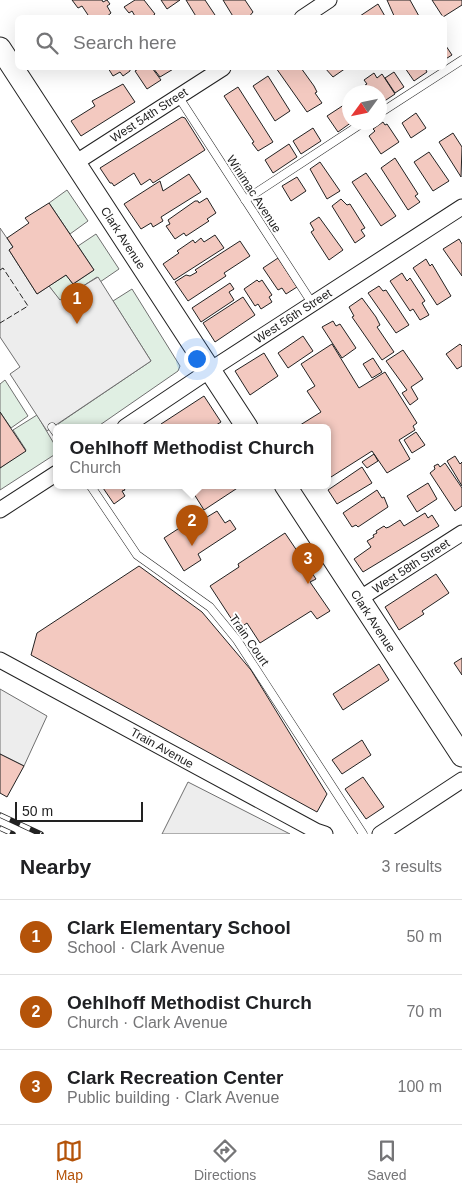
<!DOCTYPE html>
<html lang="en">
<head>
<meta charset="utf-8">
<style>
	body { margin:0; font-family:Helvetica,sans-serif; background:#f6f6f6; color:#202124 }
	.compass { position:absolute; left:342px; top:85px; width:45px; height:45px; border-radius:50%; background:#fff; box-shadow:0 5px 20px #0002; rotate:237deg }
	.scale { position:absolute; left:15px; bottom:12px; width:128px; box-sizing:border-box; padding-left:5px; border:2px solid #222; border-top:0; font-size:14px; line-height:18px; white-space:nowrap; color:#222; -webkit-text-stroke:4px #fff; paint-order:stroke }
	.you { position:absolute; left:196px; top:358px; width:18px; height:18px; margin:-12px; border:4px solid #fff; border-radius:50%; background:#1a73e8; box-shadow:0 0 0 8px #1a73e833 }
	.badge { display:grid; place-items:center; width:32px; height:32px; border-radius:50%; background:#b45309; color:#fff; font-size:16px; font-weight:700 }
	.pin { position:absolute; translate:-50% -41px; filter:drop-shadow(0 1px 2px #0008) }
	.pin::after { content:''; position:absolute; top:26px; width:18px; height:15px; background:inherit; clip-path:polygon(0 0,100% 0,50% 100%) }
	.popup { position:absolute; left:53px; top:424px; width:278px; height:65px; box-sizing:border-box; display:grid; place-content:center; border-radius:8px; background:#fff; filter:drop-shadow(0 1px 4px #0005); font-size:16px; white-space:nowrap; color:#757577 }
	.popup b { font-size:19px; color:#202124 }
	.popup::after { content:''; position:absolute; left:50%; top:100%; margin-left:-10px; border:10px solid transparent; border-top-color:#fff }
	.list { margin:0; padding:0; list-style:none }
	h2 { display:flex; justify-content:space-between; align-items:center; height:65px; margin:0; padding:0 20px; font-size:21px }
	h2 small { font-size:16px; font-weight:400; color:#757577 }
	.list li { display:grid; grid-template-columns:32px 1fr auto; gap:15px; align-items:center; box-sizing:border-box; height:75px; padding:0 20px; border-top:1px solid #e0e0e0 }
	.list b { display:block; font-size:19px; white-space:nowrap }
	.list p { margin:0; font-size:16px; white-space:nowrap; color:#757577 }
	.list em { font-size:16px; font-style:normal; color:#757577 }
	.icon { flex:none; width:28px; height:28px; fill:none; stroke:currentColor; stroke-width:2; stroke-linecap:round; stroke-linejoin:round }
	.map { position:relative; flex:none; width:462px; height:834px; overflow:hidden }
	.search { position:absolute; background:#fff; box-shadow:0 5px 20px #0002; left:15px; right:15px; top:15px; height:55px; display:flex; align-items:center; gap:12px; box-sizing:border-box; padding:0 18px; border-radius:8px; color:#757577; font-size:19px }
	.sheet { height:290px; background:#fff }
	nav { display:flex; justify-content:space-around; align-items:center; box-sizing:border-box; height:70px; border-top:1px solid #e0e0e0; background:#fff; font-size:14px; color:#757577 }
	nav a { display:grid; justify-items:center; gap:2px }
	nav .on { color:#b45309 }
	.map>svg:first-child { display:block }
</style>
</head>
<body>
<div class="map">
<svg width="462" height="834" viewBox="0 0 462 834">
	<rect width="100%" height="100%" fill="#fff"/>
	<path fill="#e0efe3" stroke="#6f6f6f" d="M67 190 88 221 70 234 49 203Z
		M96 234 119 269 100 282 97 277 60 301 49 286 66 275 73 284 94 270 78 246Z
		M132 289 180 366 178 371 97 427H60L58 424 151 361 113 301Z
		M5 380 28 416 11 428 0 412V384Z
		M37 415 56 447 54 455 0 490V468L26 450 13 430Z"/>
	<path fill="#ededed" stroke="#6f6f6f" d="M0 228 13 247 9 250 37 294 49 286 60 300 98 277 151 361 47 431 10 374 20 367 0 337Z
		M0 689 47 716 24 766 0 754Z
		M188 782 290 834H162Z"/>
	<path fill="#f3c9c0" stroke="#222" d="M72 0H102L103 2 107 0 110 4 107 6 111 13 105 18H90L82 6 78 8Z
		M135 0H144L155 14 150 18H136L132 11 129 13 124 7Z
		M161 0H180L167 9Z
		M186 0H205L217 18H197Z
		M223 0H245L253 12 248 18H234Z
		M387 0H410L420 18H395Z
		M432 0H462V5L443 17Z
		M378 4 386 18H361L360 16Z
		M444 43 452 55 444 60Z
		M108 68H130V71L123 76 120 72 113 76Z
		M140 68H152L161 80 147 89 135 71Z
		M153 68H175L160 77Z
		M276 68H301L314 86 317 92 315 93 322 103 307 112Z
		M325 68H346L333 77Z
		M405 68H425L427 72 414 81Z
		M394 72 404 87 395 93 385 78Z
		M374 73 377 78 382 74 395 94 380 104V92H370L365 85 367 84 364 80Z
		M268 76 290 111 275 121 253 86Z
		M123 84 135 102 81 136 71 121 95 106 92 101Z
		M238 87 273 142 258 151 252 143 254 142 224 96Z
		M350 101V122H352L338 132 327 116Z
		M416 113 426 128 411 138 402 123Z
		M182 117 185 118 205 150 153 183 150 179 141 185 134 173 114 186 112 183H110L100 168Z
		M383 122 385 125 387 124 399 142 381 154 369 136 375 131 373 129Z
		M313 128 321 141 301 154 293 141Z
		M453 133 462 147 461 177 439 142Z
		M289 144 297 157 273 173 265 160Z
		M429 152 449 181 433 191 414 162Z
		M395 158 418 194 415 196 420 202 408 210 381 168Z
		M320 162 340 191 327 199 310 169Z
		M366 173 396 216 381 226 352 182Z
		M189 174 201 192 161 217 163 221 153 227 151 223 141 229 124 204 160 181 163 191Z
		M297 177 306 191 291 201 282 186Z
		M207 198 216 213 207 219 209 221 186 236 184 233 175 239 166 226 170 224 168 220 195 201H198L199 203Z
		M341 199 347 205 350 204 365 228 361 230 365 236 355 243 332 206Z
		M49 203 94 270 73 284 66 275 37 294 9 250 13 247 7 238 29 223 25 218Z
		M319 217 343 250 329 260 311 232 314 230 310 223Z
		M215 235 224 248 174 280 163 264 179 253 177 251 193 240 195 243 201 238 204 242Z
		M459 239 462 244V276L443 249Z
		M240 241 250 256 224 273 226 276 188 301 175 282 186 275 190 276 197 272 195 270Z
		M278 258 297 287 286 294 282 288 278 290 263 268Z
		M426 259 430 266 432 264 451 296 437 305 413 268Z
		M402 273 407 281 410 278 425 301 422 303 429 315 420 320 413 309 410 311 390 281Z
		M257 280 259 282 262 280 272 295 269 297 272 302 261 309 258 304 255 306 244 289Z
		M230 283 234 289 229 292 234 300 201 322 192 308Z
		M379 286 383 291 386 290 409 325 396 333 368 293Z
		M243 297 255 315 215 342 203 323Z
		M362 298 376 317 380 325 377 327 394 352 382 360 352 317 354 316 349 307Z
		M333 321 336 326 340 324 356 348 342 358 322 327Z
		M303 336 313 351 288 368 278 353Z
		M332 344 359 388 385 372 417 423 413 426 415 430 399 440 410 459 387 473 372 451 331 477 327 471V427H297L321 412 307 391 315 386 301 364Z
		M460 344 462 346V366L457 369 446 354Z
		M403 350 423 379 411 387 418 399 410 405 402 393 407 390 386 361Z
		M264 353 278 376 250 395 235 371Z
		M373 358 382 372 372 378 363 364Z
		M204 396 221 422 213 427H163L161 424Z
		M0 412 26 451 0 468Z
		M416 432 425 445 412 453 404 440Z
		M374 454 378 461 367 468 362 462Z
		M455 456 460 464 462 462V486L447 461Z
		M445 463 462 488V506L455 511 430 473 435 469 434 466 438 464 440 467Z
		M362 467 372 483 337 504 328 490Z
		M428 483 437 499 417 512 407 496Z
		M101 485H122L125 490 122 491 125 496 114 504Z
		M191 485H242L204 510 189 486Z
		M377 490 382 498 384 497 388 507 358 527 356 525 352 527 343 513Z
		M217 511 225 523 230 520 236 529 198 554 201 560 184 571 164 538 181 527 184 531Z
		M425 513 428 518 432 515 439 526 363 572 354 559 371 547 367 541 374 537 373 535 377 533 376 531 384 526 386 528 389 527 400 520 404 526Z
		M285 533 316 579 310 582 330 611 317 619 311 611 260 643 247 623 238 629 210 586 239 567 238 564Z
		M139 566 202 612 251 670 327 794 317 812 31 655 37 633Z
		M436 574 449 593 422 611 424 614 399 630 385 607Z
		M462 658V675L454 663Z
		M379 664 389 680 343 710 333 694Z
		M362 740 371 755 342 774 332 760Z
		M0 754 24 766 7 797 0 793Z
		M363 777 384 807 366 819 345 789Z"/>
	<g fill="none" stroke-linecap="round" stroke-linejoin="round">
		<defs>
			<path id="lane" d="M178 96 312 303
				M380 113 462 60
				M245 200 364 122
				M52 427 57 434
				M90 485 137 555 210 607 237 640 363 834"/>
			<path id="street" d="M302 18 329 0
				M75 163 223 68
				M125 427 210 370 462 207
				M0 510 57 473
				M359 599 462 533
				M0 660 316 831 325 834
				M380 834 462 780"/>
			<path id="secondary" d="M0 48 247 427
				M285 485 462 756"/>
		</defs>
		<use href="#lane" stroke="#222" stroke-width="9"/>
		<use href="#street" stroke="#222" stroke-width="17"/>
		<use href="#secondary" stroke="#222" stroke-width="23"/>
		<use href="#lane" stroke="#fff" stroke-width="8"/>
		<use href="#street" stroke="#fff" stroke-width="15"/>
		<use href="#secondary" stroke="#fff" stroke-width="21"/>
		<defs>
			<path id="rail" d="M0 815 41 834
				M0 828 13 834"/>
		</defs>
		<use href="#rail" stroke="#222" stroke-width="5.5"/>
		<use href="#rail" stroke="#fff" stroke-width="4" stroke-dasharray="11" stroke-linecap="butt"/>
		<path stroke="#222" stroke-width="1" stroke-dasharray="6 2.5" stroke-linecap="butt" d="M0 270 3 268 28 306 0 323"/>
	</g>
	<g text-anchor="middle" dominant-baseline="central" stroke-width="4" stroke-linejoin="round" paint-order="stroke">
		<g font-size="12" fill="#222" stroke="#fff">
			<text transform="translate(149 115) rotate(-33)">West 54th Street</text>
			<text transform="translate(254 194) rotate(57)">Winimac Avenue</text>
			<text transform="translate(123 238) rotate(57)">Clark Avenue</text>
			<text transform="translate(293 316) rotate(-33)">West 56th Street</text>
			<text transform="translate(411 566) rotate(-33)">West 58th Street</text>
			<text transform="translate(373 621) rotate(57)">Clark Avenue</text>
			<text transform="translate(249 640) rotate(55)">Train Court</text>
			<text transform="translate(162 748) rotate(29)">Train Avenue</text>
		</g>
	</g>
</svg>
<svg class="compass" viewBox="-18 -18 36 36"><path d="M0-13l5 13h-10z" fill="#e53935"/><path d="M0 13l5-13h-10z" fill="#757577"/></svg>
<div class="scale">50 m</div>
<div class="you"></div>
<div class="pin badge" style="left:77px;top:324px">1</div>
<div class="pin badge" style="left:192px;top:546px">2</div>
<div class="popup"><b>Oehlhoff Methodist Church</b>Church</div>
<div class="pin badge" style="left:308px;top:584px">3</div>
<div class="search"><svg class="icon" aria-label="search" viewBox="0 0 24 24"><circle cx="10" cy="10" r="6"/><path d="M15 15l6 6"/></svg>Search here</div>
</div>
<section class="sheet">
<h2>Nearby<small>3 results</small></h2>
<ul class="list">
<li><span class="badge">1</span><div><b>Clark Elementary School</b><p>School · Clark Avenue</p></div><em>50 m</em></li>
<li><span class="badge">2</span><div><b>Oehlhoff Methodist Church</b><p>Church · Clark Avenue</p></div><em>70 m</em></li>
<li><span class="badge">3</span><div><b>Clark Recreation Center</b><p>Public building · Clark Avenue</p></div><em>100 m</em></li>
</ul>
</section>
<nav>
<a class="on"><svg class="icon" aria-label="map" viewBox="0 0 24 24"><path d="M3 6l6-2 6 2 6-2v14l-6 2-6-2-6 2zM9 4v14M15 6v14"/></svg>Map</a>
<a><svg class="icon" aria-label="directions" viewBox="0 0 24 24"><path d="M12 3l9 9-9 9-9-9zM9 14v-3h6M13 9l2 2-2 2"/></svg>Directions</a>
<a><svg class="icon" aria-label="saved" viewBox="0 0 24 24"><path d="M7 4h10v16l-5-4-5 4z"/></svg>Saved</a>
</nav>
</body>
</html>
